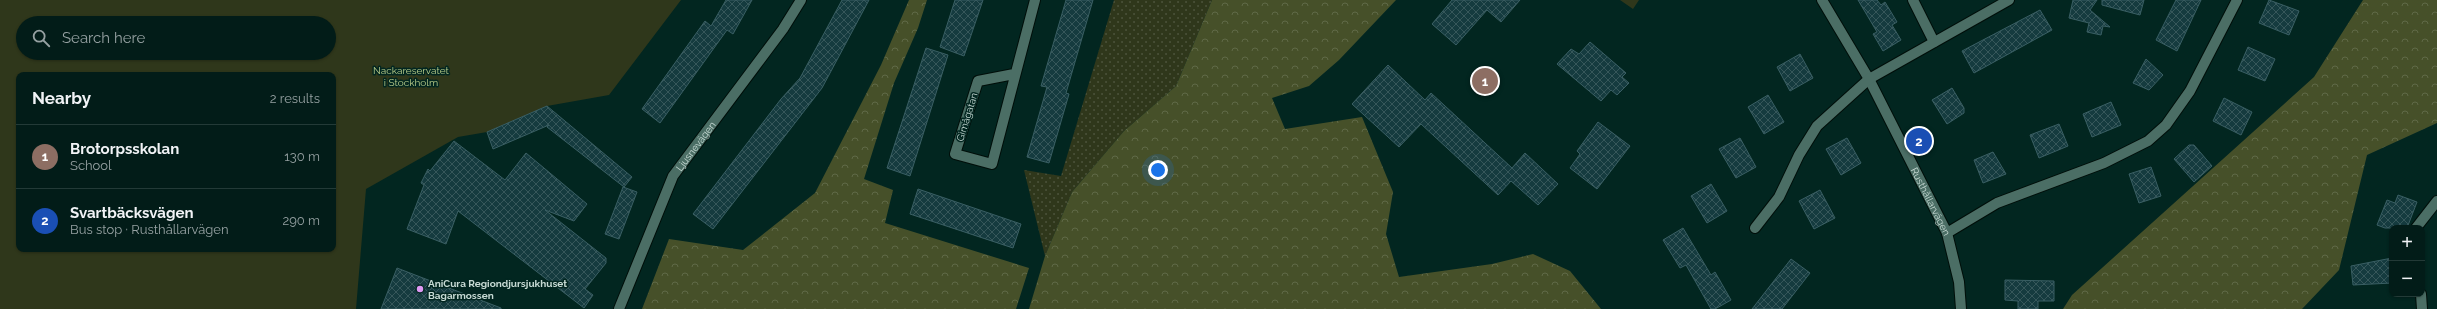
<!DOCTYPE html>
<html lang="en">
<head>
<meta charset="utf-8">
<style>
	body { margin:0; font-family:Raleway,sans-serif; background:#102925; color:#f1f3f6 }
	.controls { position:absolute; right:12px; bottom:12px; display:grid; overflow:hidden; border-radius:8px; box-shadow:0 1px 3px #0004 }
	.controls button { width:36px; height:36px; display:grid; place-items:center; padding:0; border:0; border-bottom:1px solid #233a37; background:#021c18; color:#f1f3f6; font:20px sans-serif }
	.you { position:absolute; left:1158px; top:170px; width:14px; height:14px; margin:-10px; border:3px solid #fff; border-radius:50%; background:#1a73e8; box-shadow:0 0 0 6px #1a73e833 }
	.badge { display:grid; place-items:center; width:26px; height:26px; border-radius:50%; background:#dd99f3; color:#fff; font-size:13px; font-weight:700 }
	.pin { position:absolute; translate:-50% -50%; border:2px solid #fff; box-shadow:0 1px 4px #0006 }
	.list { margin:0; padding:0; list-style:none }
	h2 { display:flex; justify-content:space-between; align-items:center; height:52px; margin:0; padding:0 16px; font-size:17px }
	h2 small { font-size:13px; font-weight:400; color:#96a1a2 }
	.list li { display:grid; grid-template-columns:26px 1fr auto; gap:12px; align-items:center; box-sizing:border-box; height:64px; padding:0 16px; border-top:1px solid #233a37 }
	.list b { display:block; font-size:15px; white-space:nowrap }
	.list p { margin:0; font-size:13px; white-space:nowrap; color:#96a1a2 }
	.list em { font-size:13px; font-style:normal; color:#96a1a2 }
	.icon { flex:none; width:22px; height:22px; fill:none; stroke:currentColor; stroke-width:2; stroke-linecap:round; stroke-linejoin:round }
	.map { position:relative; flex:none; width:2437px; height:309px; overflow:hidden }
	.search { position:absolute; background:#021c18; box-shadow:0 1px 3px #0004; left:16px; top:16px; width:320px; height:44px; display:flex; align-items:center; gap:10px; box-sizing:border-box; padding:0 14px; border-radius:22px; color:#96a1a2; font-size:15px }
	.panel { position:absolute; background:#021c18; box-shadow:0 1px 3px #0004; left:16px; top:72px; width:320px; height:180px; border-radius:8px }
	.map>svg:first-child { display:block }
</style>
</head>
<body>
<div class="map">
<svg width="2437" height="309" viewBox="0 0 2437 309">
	<defs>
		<pattern id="grass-dots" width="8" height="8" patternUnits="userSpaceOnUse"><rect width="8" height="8" fill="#2f371b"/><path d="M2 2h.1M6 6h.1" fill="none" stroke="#4c533b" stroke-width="1.8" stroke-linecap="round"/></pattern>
		<pattern id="forest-crowns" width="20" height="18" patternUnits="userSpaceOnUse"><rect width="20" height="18" fill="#465029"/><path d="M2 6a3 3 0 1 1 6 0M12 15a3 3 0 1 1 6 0" fill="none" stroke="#5f6947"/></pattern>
		<pattern id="building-cross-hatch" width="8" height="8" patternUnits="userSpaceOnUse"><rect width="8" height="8" fill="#153b3f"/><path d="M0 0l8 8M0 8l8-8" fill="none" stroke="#36575a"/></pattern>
	</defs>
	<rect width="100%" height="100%" fill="#022620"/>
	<path fill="url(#grass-dots)" d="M1114 0H1212L1176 86 1124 131 1072 192 1045 256 1024 170 1061 176Z"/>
	<path fill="url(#forest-crowns)" d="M909 0H927L918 28 894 83 864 179 893 190 885 223 1029 268 1016 309H642L669 239 743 250 815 193 881 65Z
		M1212 0H1396L1339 60 1309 86 1272 98 1285 129 1362 117 1393 192 1386 234 1399 277 1492 264 1533 254 1570 271 1601 309H1029L1045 256 1072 192 1124 131 1176 86Z
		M2363 0H2437V123L2367 155 2339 270 2302 309H2063L2072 295 2314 77Z"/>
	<path fill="#2f371b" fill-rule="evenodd" d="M0 0H681L609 95 547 106 487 132 458 137 366 189 356 309H0ZM23 23H329V53H23ZM19 75H333V249H19Z
		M1620 0H1639L1633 9Z"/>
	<path fill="url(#building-cross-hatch)" stroke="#3a5f64" d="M726 0H752L733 34 727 30 660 123 642 109 705 21 711 26Z
		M842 0H869L822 88 713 229 693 214 781 99 800 78Z
		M955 0H983L964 56 940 47Z
		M1066 0H1093L1066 93 1069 94 1049 163 1027 157 1047 87 1041 86Z
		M1452 0H1520L1501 22 1487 10 1456 45 1432 24Z
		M1858 0H1877L1881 5 1885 2 1897 22 1892 25 1901 40 1883 51 1873 34 1877 32Z
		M2073 0H2097L2090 10 2110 27 2103 26 2101 35 2087 32 2089 23 2069 18Z
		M2102 0H2144L2140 15 2102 5Z
		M2176 0H2201L2177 51 2156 40Z
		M2269 0 2299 11 2289 35 2259 23Z
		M2040 10 2052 30 1974 73 1962 51Z
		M1590 42 1626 73 1622 77 1629 83 1617 95 1611 90 1601 101 1557 64 1571 49 1579 54Z
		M2248 47 2275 59 2265 81 2238 70Z
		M926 48 948 55 910 176 887 168Z
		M1800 54 1813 78 1790 91 1777 67Z
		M2146 59 2163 75 2149 90 2133 83Z
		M1388 65 1425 100 1431 93 1512 168 1525 153 1558 184 1538 205 1511 181 1498 195 1421 124 1399 147 1352 104Z
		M1952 88 1964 108V113L1947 124 1932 100Z
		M1768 95 1784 122 1764 134 1748 107Z
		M2224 98 2252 112 2241 135 2213 121Z
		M2111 102 2121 125 2092 137 2083 114Z
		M547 106 632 177 624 187 547 127 549 125 493 149 487 132Z
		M1598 122 1630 146 1597 189 1570 168 1580 154 1577 151Z
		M2059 124 2068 146 2039 158 2030 135Z
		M1740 138 1756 167 1736 178 1719 149Z
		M1847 138 1861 163 1841 175 1826 149Z
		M454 141 505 180 526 153 587 204 574 221 545 210 606 258V263L585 289 593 295 584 308 458 211 446 244 407 229 424 185 421 183 428 169 430 171Z
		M2189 145H2194L2212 166 2194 182 2174 159Z
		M1993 152 2006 174 1983 183 1974 160Z
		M2151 167 2161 196 2139 203 2129 174Z
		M1711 184 1727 211 1707 223 1691 196Z
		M623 187 637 192 619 239 605 234Z
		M918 189 1021 224 1013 248 910 214Z
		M1820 190 1835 218 1814 229 1799 201Z
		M2398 195 2417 202 2407 228H2385L2377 225 2387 200 2395 203Z
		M1683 228 1711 275 1715 272 1731 300 1715 309H1711L1686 265 1680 268 1663 240Z
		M2392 258V283L2353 285 2351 266Z
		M1791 259 1810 273 1782 309H1752Z
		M397 268 501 308V309H381Z
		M2005 280 2054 281V301H2038V309H2018V301L2005 300Z"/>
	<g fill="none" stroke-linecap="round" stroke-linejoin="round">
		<defs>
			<g id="minor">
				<path id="s1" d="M1822 0 1869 79 1947 233 1959 282 1961 309"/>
				<path d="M1913 0 1934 42"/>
				<path d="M1014 74 978 81 955 154 992 164 1035 0"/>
				<path d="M1755 228 1779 197 1799 155 1817 126 1869 79 2009 0"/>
				<path d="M2416 228 2437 201"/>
				<path d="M1947 233 1997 203 2104 163 2148 141 2166 125 2190 91 2237 0"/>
				<path d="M2421 294 2422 309"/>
				<path id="s2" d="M619 309 673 176 783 29 801 0"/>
			</g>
		</defs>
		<use href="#minor" stroke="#000e09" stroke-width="12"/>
		<use href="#minor" stroke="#4b6e65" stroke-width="10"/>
	</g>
	<circle fill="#dd99f3" stroke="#022620" stroke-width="1.5" cx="420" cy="289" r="4"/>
	<g text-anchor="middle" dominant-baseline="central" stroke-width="3" stroke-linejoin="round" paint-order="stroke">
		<g font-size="10" fill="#bacd8a" stroke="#022620">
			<text x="411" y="70">Nackareservatet<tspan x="411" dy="12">i Stockholm</tspan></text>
		</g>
		<g font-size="10" fill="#c7dad4" stroke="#022620">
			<text transform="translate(967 117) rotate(-73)">Gimågatan</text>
			<text stroke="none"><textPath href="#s2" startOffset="181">Ljusnevägen</textPath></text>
			<text stroke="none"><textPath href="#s1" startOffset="229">Rusthållarvägen</textPath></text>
		</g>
		<g font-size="10" font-weight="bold" fill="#c7dad4" stroke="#022620" text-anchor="start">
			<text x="428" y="283">AniCura Regiondjursjukhuset<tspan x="428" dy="12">Bagarmossen</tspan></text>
		</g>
	</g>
</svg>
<div class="controls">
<button>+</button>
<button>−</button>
</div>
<div class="you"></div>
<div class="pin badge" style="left:1485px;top:81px;background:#8d6e63">1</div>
<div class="pin badge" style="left:1919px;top:141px;background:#1a4fb4">2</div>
<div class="search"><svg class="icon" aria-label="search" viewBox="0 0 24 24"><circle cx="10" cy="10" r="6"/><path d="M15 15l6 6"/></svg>Search here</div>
<section class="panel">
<h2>Nearby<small>2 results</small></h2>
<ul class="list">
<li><span class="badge" style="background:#8d6e63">1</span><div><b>Brotorpsskolan</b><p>School</p></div><em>130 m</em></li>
<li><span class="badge" style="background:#1a4fb4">2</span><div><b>Svartbäcksvägen</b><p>Bus stop · Rusthållarvägen</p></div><em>290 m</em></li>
</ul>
</section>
</div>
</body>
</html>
